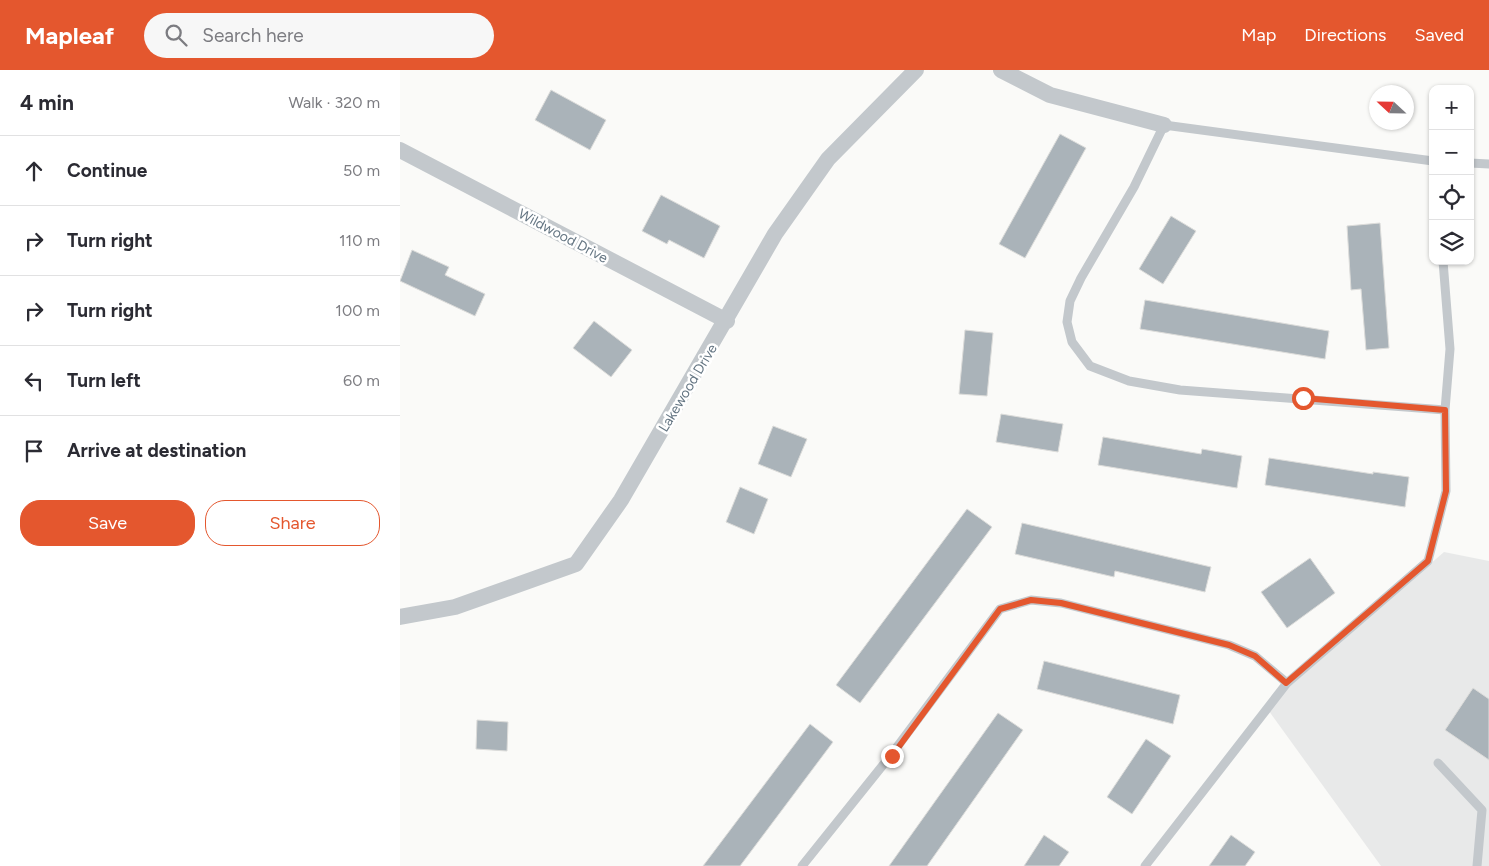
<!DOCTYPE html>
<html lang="en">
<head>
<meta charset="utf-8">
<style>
	body { margin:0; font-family:Figtree,sans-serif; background:#f7f7f7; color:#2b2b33 }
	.controls { position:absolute; right:15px; top:15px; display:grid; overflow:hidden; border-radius:10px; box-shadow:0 1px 4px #0004 }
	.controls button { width:45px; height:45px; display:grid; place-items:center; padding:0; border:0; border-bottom:1px solid #e1e1e2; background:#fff; color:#2b2b33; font:25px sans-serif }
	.compass { position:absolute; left:969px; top:15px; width:45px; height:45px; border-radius:50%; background:#fff; box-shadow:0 1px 4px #0004; rotate:292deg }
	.stop { position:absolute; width:15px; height:15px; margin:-11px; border:4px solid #e4572e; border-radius:50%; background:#fff }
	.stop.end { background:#e4572e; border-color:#fff; box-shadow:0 1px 5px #0008 }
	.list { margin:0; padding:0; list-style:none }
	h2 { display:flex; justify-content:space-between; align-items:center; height:65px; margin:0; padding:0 20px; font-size:21px }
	h2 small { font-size:16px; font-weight:400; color:#7c7c81 }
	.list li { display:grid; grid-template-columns:32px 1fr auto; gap:15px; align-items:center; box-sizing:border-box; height:70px; padding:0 20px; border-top:1px solid #e1e1e2 }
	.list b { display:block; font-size:19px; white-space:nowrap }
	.list em { font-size:16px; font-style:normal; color:#7c7c81 }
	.actions { display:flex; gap:10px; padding:15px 20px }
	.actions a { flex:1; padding:11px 0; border:1px solid #e4572e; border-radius:20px; text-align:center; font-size:18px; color:#e4572e }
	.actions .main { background:#e4572e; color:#fff }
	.icon { flex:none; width:28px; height:28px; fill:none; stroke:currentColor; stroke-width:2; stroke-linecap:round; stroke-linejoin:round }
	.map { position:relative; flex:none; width:1089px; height:796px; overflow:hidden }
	header { display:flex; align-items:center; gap:30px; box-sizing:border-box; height:70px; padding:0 25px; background:#e4572e; color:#fff }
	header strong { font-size:24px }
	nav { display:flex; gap:28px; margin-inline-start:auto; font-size:18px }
	.search { width:350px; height:45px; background:#f7f7f7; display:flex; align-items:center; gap:12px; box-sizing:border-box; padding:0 18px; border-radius:28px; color:#7c7c81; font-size:19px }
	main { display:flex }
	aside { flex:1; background:#fff }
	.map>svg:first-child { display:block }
</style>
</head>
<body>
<header>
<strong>Mapleaf</strong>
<div class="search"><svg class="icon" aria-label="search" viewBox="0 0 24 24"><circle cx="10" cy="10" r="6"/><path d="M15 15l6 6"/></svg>Search here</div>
<nav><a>Map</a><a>Directions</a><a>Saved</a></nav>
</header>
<main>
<aside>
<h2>4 min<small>Walk · 320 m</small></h2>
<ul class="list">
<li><svg class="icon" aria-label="ahead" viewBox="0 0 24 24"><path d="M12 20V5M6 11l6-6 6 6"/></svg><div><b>Continue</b></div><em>50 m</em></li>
<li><svg class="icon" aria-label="right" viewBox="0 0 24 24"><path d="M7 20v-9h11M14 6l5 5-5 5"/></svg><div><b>Turn right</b></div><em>110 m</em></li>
<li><svg class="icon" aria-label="right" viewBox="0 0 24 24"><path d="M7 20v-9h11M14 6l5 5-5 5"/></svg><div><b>Turn right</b></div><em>100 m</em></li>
<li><svg class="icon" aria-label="left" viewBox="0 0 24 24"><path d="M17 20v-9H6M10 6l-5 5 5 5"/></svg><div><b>Turn left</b></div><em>60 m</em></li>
<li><svg class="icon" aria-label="arrive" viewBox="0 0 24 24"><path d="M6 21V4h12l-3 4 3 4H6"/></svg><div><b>Arrive at destination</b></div></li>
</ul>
<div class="actions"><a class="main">Save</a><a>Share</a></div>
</aside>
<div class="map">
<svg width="1089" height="796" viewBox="0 0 1089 796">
	<rect width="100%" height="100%" fill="#fafaf8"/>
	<path fill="#e8e9e9" d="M1044 482 1089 491V796H981L866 637Z"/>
	<path fill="#aab3b9" stroke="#dcdcda" d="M151 20 206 50 190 80 135 50Z
		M660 64 686 78 625 188 599 174Z
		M261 125 320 156 304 188 269 170 267 174 242 161Z
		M771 146 796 161 763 214 739 199Z
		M980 153 989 278 966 280 961 219 951 220 947 156Z
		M12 180 49 197 45 205 85 224 75 246 0 211Z
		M745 230 929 261 925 289 740 259Z
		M194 251 232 280 211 307 173 278Z
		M565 260 593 263 587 326 559 324Z
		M601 344 663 354 658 382 596 372Z
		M373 356 407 369 391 407 358 394Z
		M703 367 801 384 802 379 842 386 837 418 698 395Z
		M869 388 973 404V402L1009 407 1005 437 865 415Z
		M340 417 368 429 354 464 326 452Z
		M567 439 592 457 460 633 436 615Z
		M622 453 811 497 805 522 715 501 714 507 615 484Z
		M910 488 935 523 887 558 861 522Z
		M644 591 780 625 773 654 637 619Z
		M1073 618 1089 629V690L1045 660Z
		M598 643 623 660 527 796H489Z
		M77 650 108 652 107 681 76 679Z
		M410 654 433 672 340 796H303Z
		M746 669 771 686 732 744 707 727Z
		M644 765 669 782 659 796H624Z
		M831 765 855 782 845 796H809Z"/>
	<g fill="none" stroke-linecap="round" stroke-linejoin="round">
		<path stroke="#c3c8cc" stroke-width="9" d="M1033 91 764 55 734 117 681 208 670 231 667 252 672 272 690 296 729 311 780 320 1045 340
			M1070 93 1089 94
			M1038 693 1082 740 1077 796
			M402 796 491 685 600 539 631 530 661 533 829 575 855 586 887 613 1028 491 1046 421 1045 340 1050 279 1043 191
			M745 796 887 613"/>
		<path stroke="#c3c8cc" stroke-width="16" d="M601 0 650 25 764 55
			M0 80 327 251
			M0 547 55 537 176 494 221 430 375 164 428 89 516 0"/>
	</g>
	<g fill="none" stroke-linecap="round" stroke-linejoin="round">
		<path stroke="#e4572e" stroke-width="6" d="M492 686 600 539 631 530 661 533 829 575 855 586 886 613 1028 491 1046 421 1045 340 903 328"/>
	</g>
	<g text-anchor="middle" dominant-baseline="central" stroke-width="5" stroke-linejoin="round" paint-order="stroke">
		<g font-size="14" fill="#657683" stroke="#fff">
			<text transform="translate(163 166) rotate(28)">Wildwood Drive</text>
			<text transform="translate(288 318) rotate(-59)">Lakewood Drive</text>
		</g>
	</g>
</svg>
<div class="controls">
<button>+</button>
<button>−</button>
<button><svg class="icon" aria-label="locate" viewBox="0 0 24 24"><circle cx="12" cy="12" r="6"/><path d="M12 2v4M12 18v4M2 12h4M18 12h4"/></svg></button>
<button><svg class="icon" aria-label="layers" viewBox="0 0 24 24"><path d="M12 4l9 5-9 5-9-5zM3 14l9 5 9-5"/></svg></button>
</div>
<svg class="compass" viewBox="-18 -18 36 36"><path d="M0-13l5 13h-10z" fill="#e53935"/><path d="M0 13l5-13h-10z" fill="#7c7c81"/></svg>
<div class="stop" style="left:903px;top:328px"></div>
<div class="stop end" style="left:492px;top:686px"></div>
</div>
</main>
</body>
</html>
